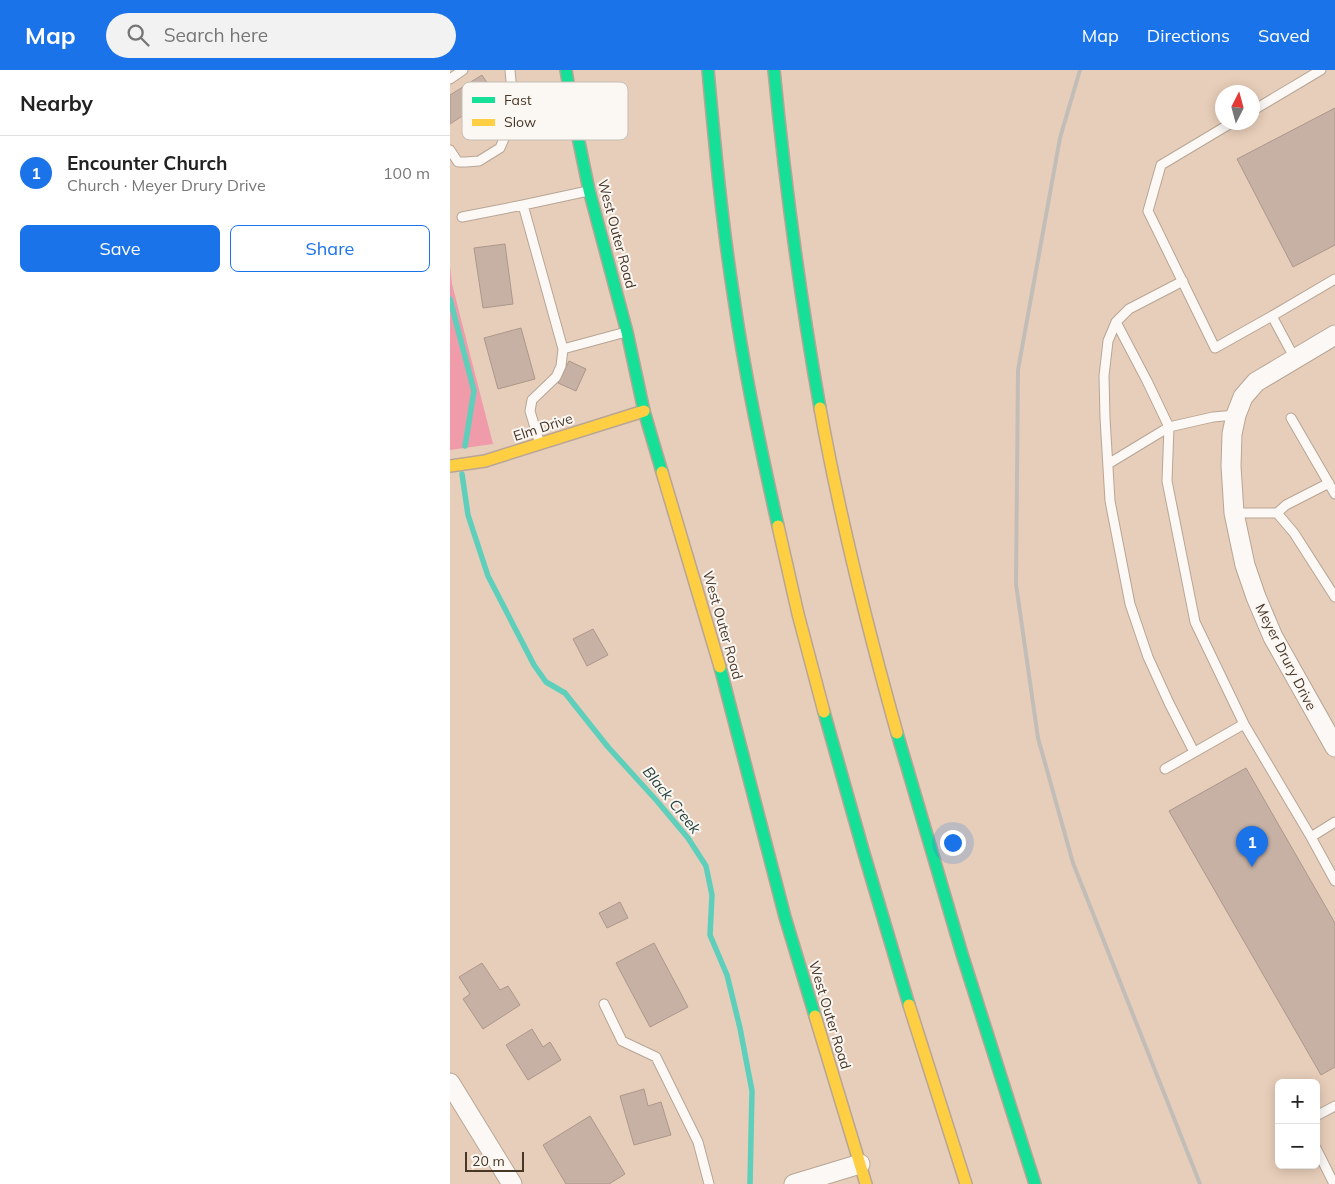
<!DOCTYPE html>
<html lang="en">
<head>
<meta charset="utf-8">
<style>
	body { margin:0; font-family:Mulish,sans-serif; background:#f2f2f2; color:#222 }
	.controls { position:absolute; right:15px; bottom:15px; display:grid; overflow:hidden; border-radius:8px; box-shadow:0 2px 12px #0003 }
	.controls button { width:45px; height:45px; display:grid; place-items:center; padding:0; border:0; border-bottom:1px solid #e0e0e0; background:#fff; color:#222; font:25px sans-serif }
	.compass { position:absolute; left:765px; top:15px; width:45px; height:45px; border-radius:50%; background:#fff; box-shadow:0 2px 12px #0003; rotate:6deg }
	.scale { position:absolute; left:15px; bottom:12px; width:59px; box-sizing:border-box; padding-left:5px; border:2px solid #483627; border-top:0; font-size:14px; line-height:18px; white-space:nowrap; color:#483627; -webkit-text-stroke:4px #fbf7f3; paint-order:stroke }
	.you { position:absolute; left:502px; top:772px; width:18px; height:18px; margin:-12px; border:4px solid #fff; border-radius:50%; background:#1a73e8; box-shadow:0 0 0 8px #1a73e833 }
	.badge { display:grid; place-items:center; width:32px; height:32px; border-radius:50%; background:#1a73e8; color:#fff; font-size:16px; font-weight:700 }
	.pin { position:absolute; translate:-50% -41px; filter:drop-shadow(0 1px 2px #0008) }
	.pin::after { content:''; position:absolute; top:26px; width:18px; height:15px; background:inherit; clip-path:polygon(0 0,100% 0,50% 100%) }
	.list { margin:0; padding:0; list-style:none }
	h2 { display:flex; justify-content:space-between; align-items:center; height:65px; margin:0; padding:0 20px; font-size:21px }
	h2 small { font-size:16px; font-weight:400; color:#767676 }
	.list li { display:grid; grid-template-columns:32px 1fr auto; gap:15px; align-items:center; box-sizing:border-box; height:75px; padding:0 20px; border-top:1px solid #e0e0e0 }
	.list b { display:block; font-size:19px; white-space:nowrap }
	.list p { margin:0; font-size:16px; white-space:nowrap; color:#767676 }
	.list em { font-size:16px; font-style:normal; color:#767676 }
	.actions { display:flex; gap:10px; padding:15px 20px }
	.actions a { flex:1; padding:11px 0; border:1px solid #1a73e8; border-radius:8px; text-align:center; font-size:18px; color:#1a73e8 }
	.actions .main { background:#1a73e8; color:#fff }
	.icon { flex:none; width:28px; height:28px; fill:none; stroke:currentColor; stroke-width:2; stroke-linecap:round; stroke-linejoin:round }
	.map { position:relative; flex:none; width:885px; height:1114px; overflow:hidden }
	header { display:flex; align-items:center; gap:30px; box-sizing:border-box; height:70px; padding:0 25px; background:#1a73e8; color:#fff }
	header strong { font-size:24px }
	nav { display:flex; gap:28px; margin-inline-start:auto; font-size:18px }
	.search { width:350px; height:45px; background:#f2f2f2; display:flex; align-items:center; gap:12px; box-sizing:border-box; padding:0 18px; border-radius:28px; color:#767676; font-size:19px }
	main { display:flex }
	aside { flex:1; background:#fff }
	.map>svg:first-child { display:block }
</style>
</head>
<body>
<header>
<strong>Map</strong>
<div class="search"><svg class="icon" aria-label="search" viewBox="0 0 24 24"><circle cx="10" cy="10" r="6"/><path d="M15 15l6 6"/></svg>Search here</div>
<nav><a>Map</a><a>Directions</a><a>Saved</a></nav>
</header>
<main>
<aside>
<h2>Nearby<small></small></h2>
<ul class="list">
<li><span class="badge">1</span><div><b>Encounter Church</b><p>Church · Meyer Drury Drive</p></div><em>100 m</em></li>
</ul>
<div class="actions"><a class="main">Save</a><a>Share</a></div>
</aside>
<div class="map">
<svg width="885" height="1114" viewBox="0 0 885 1114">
	<rect width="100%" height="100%" fill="#e7ceba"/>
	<path fill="#ef9baa" d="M0 196 2 214 43 374 0 380Z"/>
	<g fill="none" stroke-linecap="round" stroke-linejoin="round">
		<path stroke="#5dcfbb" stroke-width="5.5" d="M0 229 24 321 15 376
			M12 404 18 445 38 506 84 595 96 612 115 623 158 677 207 731 238 768 256 796 262 825 260 865 277 905 290 958 302 1021 300 1114"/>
	</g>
	<path fill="#c7b1a5" stroke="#ac978b" d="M32 5 45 25 0 54V25Z
		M885 38V175L843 197 787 89Z
		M55 174 63 234 33 238 24 178Z
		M71 258 85 309 48 319 34 268Z
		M119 291 136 299 126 321 108 313Z
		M143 559 158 585 137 596 123 569Z
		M796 698 885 853V997L871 1005 719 741Z
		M170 832 178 848 157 858 149 843Z
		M204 873 238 937 200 957 166 893Z
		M32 893 50 920 58 916 70 935 33 959 13 929 20 924 9 907Z
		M82 959 93 977 100 972 111 990 78 1010 56 975Z
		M194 1019 198 1036 211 1032 221 1065 184 1075 170 1026Z
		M140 1046 175 1104 159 1114H116L93 1075Z"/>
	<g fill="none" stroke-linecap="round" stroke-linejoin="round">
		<defs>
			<path id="lane" d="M0 9 13 0
				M802 41 871 0
				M783 52 711 95 698 141 765 278 822 246 845 289
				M0 80 8 92H16L29 91 50 78 63 48V33L60 0
				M12 147 73 135
				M822 246 885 209
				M666 252 658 271 654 306 655 348 660 431 680 534 698 587 719 633 744 682
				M113 279 176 262
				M786 345 763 347 719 357 717 411 745 552 794 654 861 767
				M841 348 885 424
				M89 371 80 341 82 330 106 307 111 296 113 279 73 135 138 121
				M658 394 719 357 697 311 666 252 679 239 733 211
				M784 443H827L844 463 885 527
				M827 443 836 435 879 413
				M715 699 794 654
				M885 752 861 767 885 811
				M154 934 172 971 206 987 248 1072 259 1114
				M866 1046 885 1036
				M866 1078 884 1114"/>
			<path id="street" d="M885 265 806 312 793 327 786 345 782 364 781 396 784 443 795 495 806 527 823 567 885 677
				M0 1013 62 1114
				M344 1114 410 1094"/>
			<path id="fast" d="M116 0 123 43 139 120 177 262 194 341 212 402
				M258 0C265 77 272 153 284 229 295 306 311 381 328 456
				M324 0C335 113 350 226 370 338
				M270 597 335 847 365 946
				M374 642 413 780 459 935
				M447 663 512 884 585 1114"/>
			<path id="slow" d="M370 338C390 448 417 556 447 663
				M0 396 35 391 194 341
				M212 402 270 597
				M328 456 348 544 374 642
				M459 935 516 1114
				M365 946 416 1114"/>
		</defs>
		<use href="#lane" stroke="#b8a595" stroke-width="11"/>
		<use href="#street" stroke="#b8a595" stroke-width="21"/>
		<use href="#fast" stroke="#b8a595" stroke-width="14"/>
		<use href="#slow" stroke="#b8a595" stroke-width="14"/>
		<use href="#lane" stroke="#fbf8f5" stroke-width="9"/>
		<use href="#street" stroke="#fbf8f5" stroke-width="19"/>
		<use href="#fast" stroke="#16e098" stroke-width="11"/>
		<use href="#slow" stroke="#ffcf43" stroke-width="11"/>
		<path stroke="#c3bdb8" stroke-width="4" d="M630 0 610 68 568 300 566 514 588 668 623 793 750 1114"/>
	</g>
	<g text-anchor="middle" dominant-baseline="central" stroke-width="4" stroke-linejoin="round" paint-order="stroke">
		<g font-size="14" fill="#483627" stroke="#fbf7f3">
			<text transform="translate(167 164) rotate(75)">West Outer Road</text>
			<text transform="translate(93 357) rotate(-18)">Elm Drive</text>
			<text transform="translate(273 555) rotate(74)">West Outer Road</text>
			<text transform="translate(836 587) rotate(63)">Meyer Drury Drive</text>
			<text transform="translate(380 945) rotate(73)">West Outer Road</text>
		</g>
		<g font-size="15" font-style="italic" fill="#24443f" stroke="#fbf7f3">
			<text transform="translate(222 730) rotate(51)">Black Creek</text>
		</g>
	</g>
	<rect x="12" y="12" width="166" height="58" rx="8" fill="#fbf7f3" stroke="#c5bdb6" stroke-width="1"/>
	<rect x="22" y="27" width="23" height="6" fill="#16e098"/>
	<rect x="22" y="49" width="23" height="7" fill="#ffcf43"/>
	<g font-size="14" fill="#483627">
		<text x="54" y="35">Fast</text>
		<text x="54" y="57">Slow</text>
	</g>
</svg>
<div class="controls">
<button>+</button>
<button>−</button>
</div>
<svg class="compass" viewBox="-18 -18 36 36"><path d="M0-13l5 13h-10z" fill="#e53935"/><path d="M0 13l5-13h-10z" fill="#767676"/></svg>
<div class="scale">20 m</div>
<div class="you"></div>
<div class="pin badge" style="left:802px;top:797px">1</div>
</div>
</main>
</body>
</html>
